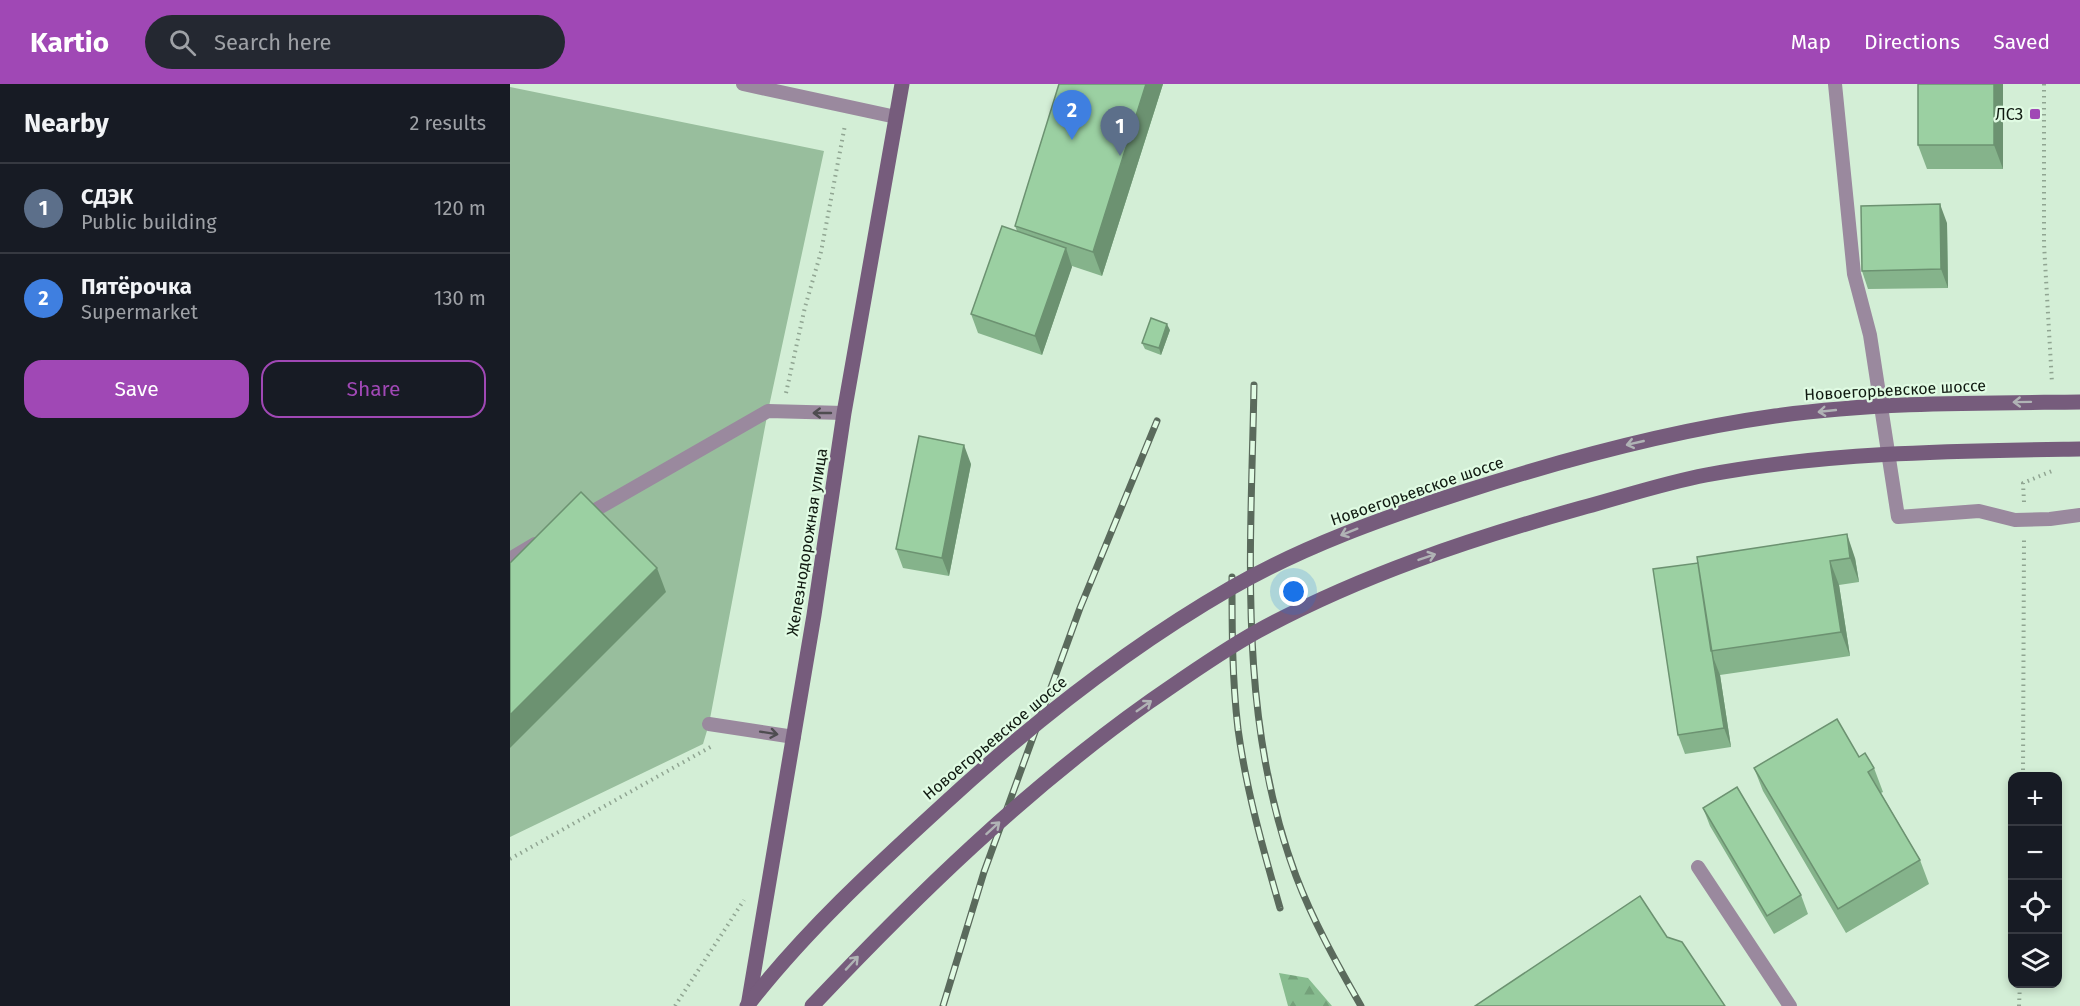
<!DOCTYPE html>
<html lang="en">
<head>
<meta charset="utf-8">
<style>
	body { margin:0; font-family:"Fira Sans",sans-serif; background:#242831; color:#f1f3f6 }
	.controls { position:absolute; right:18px; bottom:18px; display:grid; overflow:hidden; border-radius:12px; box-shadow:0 3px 9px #0003 }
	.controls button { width:54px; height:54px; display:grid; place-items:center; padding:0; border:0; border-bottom:2px solid #363941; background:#171b24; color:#f1f3f6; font:30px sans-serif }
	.you { position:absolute; left:784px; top:508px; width:21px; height:21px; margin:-15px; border:4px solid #fff; border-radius:50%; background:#1a73e8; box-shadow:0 0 0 9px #1a73e833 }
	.badge { display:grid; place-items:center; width:39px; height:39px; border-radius:50%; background:#a048b5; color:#fff; font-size:20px; font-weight:700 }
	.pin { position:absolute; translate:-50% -50px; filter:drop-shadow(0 2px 3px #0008) }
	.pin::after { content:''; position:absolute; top:32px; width:21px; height:18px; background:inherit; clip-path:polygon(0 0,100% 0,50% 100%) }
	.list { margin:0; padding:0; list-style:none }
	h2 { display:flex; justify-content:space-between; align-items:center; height:78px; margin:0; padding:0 24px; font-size:26px }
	h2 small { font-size:20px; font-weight:400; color:#9ea1a6 }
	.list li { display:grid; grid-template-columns:39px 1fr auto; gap:18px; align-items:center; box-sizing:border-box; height:90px; padding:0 24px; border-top:2px solid #363941 }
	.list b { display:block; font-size:22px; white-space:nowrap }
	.list p { margin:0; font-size:20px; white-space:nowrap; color:#9ea1a6 }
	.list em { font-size:20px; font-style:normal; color:#9ea1a6 }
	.actions { display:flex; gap:12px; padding:18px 24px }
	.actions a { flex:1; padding:14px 0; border:2px solid #a048b5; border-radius:18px; text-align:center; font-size:21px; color:#a048b5 }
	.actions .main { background:#a048b5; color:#fff }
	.icon { flex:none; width:33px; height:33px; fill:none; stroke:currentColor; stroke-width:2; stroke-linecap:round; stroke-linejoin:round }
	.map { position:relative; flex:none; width:1570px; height:922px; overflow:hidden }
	header { display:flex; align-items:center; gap:36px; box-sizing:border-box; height:84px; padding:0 30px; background:#a048b5; color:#fff }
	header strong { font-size:28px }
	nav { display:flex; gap:33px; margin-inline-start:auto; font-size:21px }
	.search { width:420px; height:54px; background:#242831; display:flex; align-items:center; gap:15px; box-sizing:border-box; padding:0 21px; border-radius:33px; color:#9ea1a6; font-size:22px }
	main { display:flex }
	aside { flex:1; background:#171b24 }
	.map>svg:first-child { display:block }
</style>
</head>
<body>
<header>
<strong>Kartio</strong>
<div class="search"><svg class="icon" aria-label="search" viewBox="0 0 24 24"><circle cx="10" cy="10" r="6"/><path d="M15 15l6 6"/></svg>Search here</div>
<nav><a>Map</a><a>Directions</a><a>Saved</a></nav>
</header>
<main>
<aside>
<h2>Nearby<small>2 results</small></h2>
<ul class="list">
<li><span class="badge" style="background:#5c6f8a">1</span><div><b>СДЭК</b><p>Public building</p></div><em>120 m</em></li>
<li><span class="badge" style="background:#3f7fe0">2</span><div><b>Пятёрочка</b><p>Supermarket</p></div><em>130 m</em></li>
</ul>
<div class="actions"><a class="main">Save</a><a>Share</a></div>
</aside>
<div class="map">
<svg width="1570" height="922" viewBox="0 0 1570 922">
	<defs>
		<pattern id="forest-firs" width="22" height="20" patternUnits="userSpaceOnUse" patternTransform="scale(1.5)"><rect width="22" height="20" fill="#87bc8f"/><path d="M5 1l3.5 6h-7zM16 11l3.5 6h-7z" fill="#74a17a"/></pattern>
	</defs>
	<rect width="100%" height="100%" fill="#d3eed6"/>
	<path fill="#98be9d" d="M0 3 314 67 258 327 199 640 193 660 0 753Z"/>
	<path fill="url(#forest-firs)" d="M769 889 798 894 822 922H778Z"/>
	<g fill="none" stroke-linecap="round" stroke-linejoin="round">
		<path stroke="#90a592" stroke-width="4" stroke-dasharray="1.5 4.5" stroke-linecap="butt" d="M1534 0V160L1542 299
			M276 309 295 223 311 168 335 41
			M1514 418 1513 399 1542 387
			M1513 692 1514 455
			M0 775 204 661
			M165 922 234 816
			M1509 922 1510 900"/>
		<path stroke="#9a899e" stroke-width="14" d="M233 0 386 33
			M1325 0 1344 190 1360 251 1388 433 1469 427 1505 436 1540 435 1570 431
			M73 433 258 327 334 329
			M0 475 25 460
			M199 640 284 653
			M1188 783 1280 922"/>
		<path stroke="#765c7c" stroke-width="15" d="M238 922 304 531 334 329 392 0"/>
		<defs>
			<path id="rail" d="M744 301C741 466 727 634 786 792 803 837 827 880 851 922
				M722 493C722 544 722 594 728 645 736 705 753 765 770 824
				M433 922 474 788 570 524 647 337"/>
		</defs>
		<use href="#rail" stroke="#5a6a5c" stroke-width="7"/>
		<use href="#rail" stroke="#e0fbe3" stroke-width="4.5" stroke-dasharray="14" stroke-linecap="butt"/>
		<path stroke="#765c7c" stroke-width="15" d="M237 922C294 848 365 783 434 720 522 639 617 564 721 504 794 462 873 434 953 408 1055 375 1159 347 1265 332 1366 318 1468 319 1570 318
			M302 922C406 812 515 706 639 618 674 594 710 568 748 547 849 492 960 455 1071 424 1112 413 1154 399 1196 391 1319 368 1445 367 1570 365"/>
	</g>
	<path fill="#85b38b" d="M549 0H653L592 192 562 182 532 271 468 249 461 230 507 147 505 142Z
		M1493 0V85H1417L1408 61Z
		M1437 139 1438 204 1358 205 1352 187Z
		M660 246 651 271 635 265 632 259Z
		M461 380 439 492 393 484 386 465Z
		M1345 474 1349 498 1329 501 1340 572 1210 591 1221 663 1175 670 1168 651 1143 485Z
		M1349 673 1364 684 1373 708 1371 709 1410 776 1419 800 1336 849 1253 707 1244 684Z
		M1193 724 1291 811 1298 830 1264 850 1200 742Z"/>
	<path fill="#6c9271" d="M636 0H653L592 192 583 168Z
		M1484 0H1493V85L1484 61Z
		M1430 120 1437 139 1438 204 1431 185Z
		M556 164 562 183 532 271 525 252Z
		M657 240 660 246 651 271 649 264Z
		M454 361 461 380 439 492 432 474Z
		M1337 450 1345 474 1349 498 1340 474Z
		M1320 477 1329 501 1340 572 1331 548Z
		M147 484 156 508 0 664V631Z
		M1203 573 1210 591 1221 663 1214 644Z"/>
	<path fill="#9bd0a2" stroke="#6c9271" stroke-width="1.5" d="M549 0H636L583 168 505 142Z
		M1408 0H1484V61H1408Z
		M1430 120 1431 185 1352 187 1351 122Z
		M492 142 556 164 525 252 461 230Z
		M641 234 657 240 649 264 632 259Z
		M409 352 454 361 432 474 386 465Z
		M71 408 147 484 0 631V479Z
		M1337 450 1340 474 1320 477 1331 548 1201 567 1187 473Z
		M1188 479 1214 644 1168 651 1143 485Z
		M1327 635 1349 673 1355 669 1364 684 1358 688 1410 776 1328 825 1244 684Z
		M1227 703 1291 811 1257 832 1193 724Z
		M1130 812 1157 853 1172 858 1215 922H965Z"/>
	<defs><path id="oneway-shaft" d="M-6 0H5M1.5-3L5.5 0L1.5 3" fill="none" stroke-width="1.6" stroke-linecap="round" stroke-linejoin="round" transform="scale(1.5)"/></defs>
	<g stroke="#b0b3b5">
		<use href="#oneway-shaft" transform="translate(1512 318) rotate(179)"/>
		<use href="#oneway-shaft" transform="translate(1317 327) rotate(174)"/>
		<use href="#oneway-shaft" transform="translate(1125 359) rotate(167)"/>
		<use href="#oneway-shaft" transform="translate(839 448) rotate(158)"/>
		<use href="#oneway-shaft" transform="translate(917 473) rotate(-19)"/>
		<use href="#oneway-shaft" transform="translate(634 622) rotate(-35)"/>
		<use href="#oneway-shaft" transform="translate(483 744) rotate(-42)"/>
		<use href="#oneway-shaft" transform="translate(342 879) rotate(-47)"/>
	</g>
	<g stroke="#4e4c50">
		<use href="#oneway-shaft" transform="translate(312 329) rotate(180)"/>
		<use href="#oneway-shaft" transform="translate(259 649) rotate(9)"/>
	</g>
	<rect fill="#a048b5" stroke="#e0fbe3" stroke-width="2" x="1519" y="24" width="12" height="12" rx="3"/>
	<g text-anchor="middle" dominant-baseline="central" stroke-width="4.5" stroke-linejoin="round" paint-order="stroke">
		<g font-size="16" fill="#101a11" stroke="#e0fbe3" text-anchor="end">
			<text x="1513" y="30">ЛСЗ</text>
		</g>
		<g font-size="16" fill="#101a11" stroke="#e0fbe3">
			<text transform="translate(1385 306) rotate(-3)">Новоегорьевское шоссе</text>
			<text transform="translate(907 407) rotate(-19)">Новоегорьевское шоссе</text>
			<text transform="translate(297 458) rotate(-81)">Железнодорожная улица</text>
			<text transform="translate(485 654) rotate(-40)">Новоегорьевское шоссе</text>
		</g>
	</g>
</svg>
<div class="controls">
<button>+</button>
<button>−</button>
<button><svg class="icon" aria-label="locate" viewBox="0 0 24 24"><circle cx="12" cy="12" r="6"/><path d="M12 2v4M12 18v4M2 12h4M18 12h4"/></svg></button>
<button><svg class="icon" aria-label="layers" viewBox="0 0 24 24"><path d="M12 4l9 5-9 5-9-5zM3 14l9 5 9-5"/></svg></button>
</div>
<div class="you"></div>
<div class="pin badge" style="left:610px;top:72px;background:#5c6f8a">1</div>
<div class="pin badge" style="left:562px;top:56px;background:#3f7fe0">2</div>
</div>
</main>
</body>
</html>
